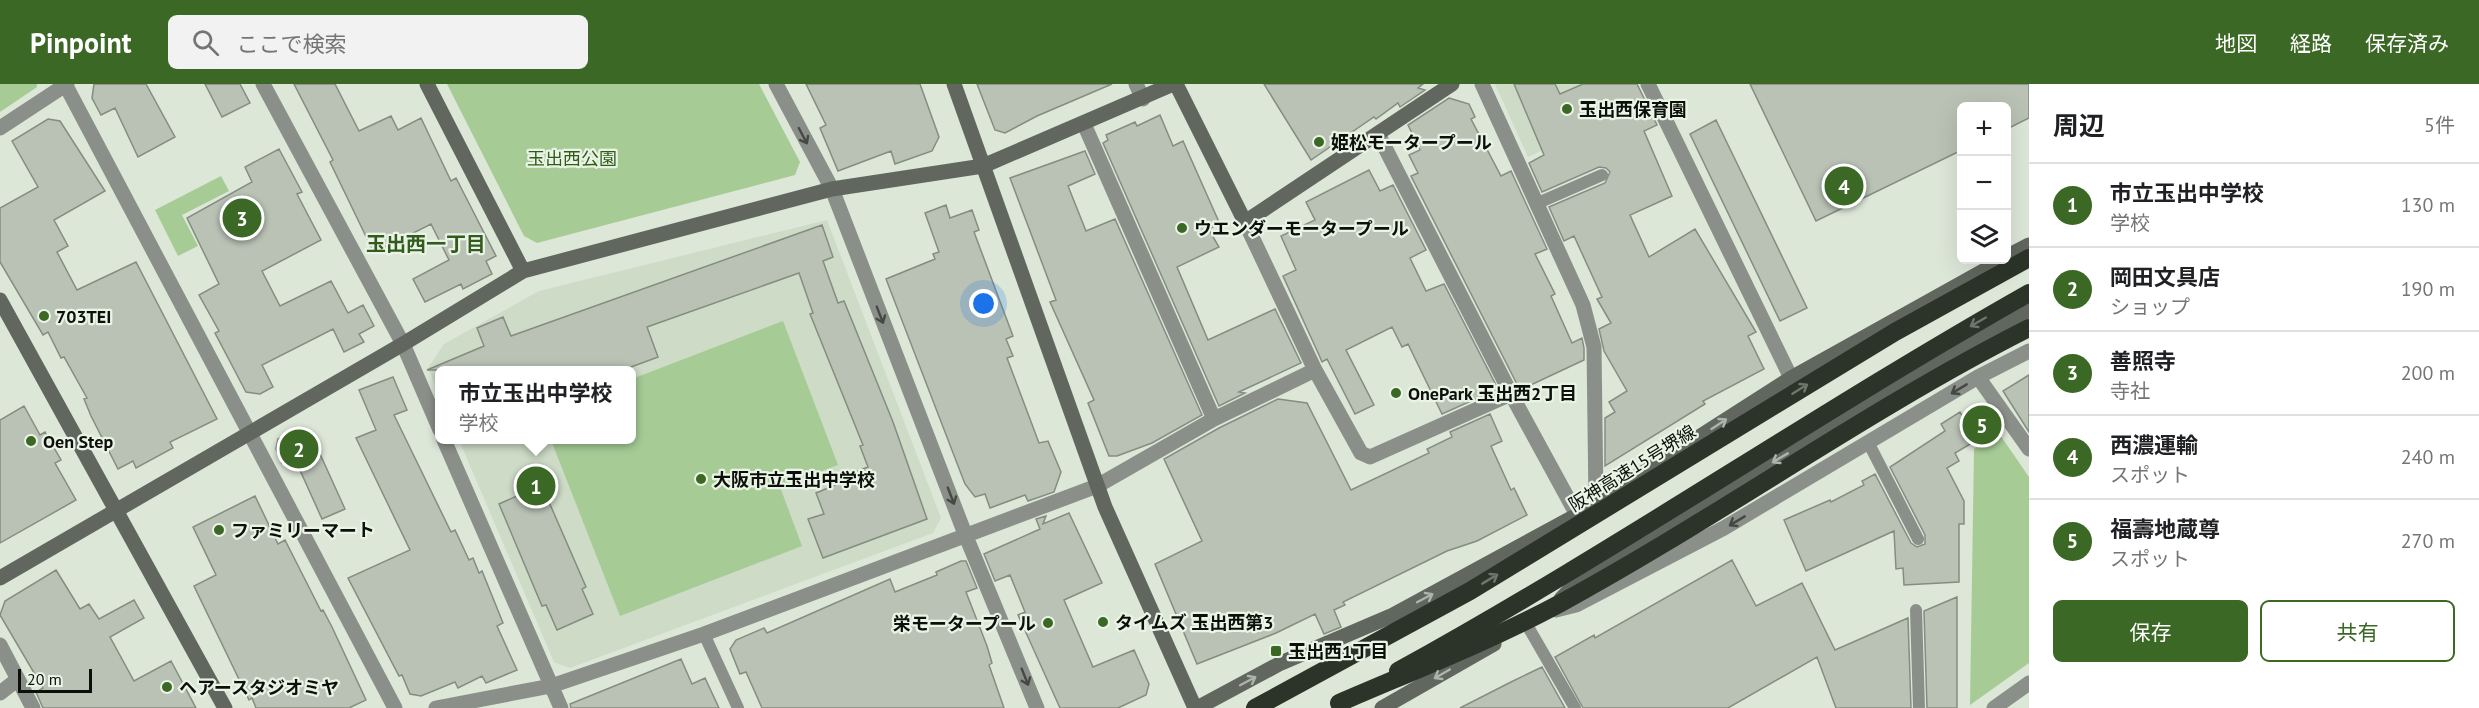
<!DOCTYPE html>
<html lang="ja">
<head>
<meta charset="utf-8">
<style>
	body { margin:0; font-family:"PT Sans","Noto Sans JP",sans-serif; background:#f2f2f2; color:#202124 }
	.controls { position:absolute; right:18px; top:18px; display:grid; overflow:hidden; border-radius:9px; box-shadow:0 6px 24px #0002 }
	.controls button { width:54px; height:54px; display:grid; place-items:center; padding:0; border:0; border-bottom:2px solid #e0e0e0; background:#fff; color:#202124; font:30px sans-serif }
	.scale { position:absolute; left:18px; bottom:15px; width:74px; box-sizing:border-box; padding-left:6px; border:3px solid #0c0f0a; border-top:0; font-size:16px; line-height:21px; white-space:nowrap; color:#0c0f0a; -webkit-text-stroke:4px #eaf4e6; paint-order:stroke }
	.you { position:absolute; left:984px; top:220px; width:21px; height:21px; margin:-15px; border:4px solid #fff; border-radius:50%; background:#1a73e8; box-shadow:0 0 0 9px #1a73e833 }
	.badge { display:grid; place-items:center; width:39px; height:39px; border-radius:50%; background:#3c6825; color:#fff; font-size:20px; font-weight:700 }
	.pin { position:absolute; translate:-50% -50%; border:3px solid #fff; box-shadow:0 2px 6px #0006 }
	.popup { position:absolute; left:435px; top:282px; width:201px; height:78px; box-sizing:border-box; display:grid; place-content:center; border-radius:9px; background:#fff; filter:drop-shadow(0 2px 4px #0005); font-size:20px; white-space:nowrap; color:#757577 }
	.popup b { font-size:22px; color:#202124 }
	.popup::after { content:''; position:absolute; left:50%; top:100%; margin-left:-12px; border:12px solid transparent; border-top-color:#fff }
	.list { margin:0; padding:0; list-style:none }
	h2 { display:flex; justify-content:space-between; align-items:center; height:78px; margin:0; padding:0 24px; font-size:26px }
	h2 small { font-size:20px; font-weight:400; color:#757577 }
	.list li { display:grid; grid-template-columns:39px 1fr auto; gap:18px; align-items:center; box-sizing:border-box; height:84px; padding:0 24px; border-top:2px solid #e0e0e0 }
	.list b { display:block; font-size:22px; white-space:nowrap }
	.list p { margin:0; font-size:20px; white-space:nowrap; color:#757577 }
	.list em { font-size:20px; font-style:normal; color:#757577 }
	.actions { display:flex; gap:12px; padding:18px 24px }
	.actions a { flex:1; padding:14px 0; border:2px solid #3c6825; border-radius:9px; text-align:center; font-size:21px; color:#3c6825 }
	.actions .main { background:#3c6825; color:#fff }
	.icon { flex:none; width:33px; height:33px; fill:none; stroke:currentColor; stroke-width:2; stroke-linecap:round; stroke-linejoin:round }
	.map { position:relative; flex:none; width:2029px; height:624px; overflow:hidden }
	header { display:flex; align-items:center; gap:36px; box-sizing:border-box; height:84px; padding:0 30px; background:#3c6825; color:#fff }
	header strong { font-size:28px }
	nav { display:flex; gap:33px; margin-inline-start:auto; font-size:21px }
	.search { width:420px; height:54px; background:#f2f2f2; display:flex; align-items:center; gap:15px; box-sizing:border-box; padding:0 21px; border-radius:9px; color:#757577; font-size:22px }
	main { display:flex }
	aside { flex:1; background:#fff }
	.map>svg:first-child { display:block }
</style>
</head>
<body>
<header>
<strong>Pinpoint</strong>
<div class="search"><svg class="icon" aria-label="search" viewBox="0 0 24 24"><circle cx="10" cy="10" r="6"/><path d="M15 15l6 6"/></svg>ここで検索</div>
<nav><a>地図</a><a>経路</a><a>保存済み</a></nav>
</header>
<main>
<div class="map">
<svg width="2029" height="624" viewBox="0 0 2029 624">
	<rect width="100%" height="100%" fill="#dde7d8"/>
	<path fill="#cddbc7" d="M1495 0H1627L1637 22 1528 73Z
		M827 136 941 434 933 449 570 584 554 578 459 356H632V286H440V312L428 284 444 260 539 207Z"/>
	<path fill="#a6cb95" d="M0 0H37V3L0 28Z
		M447 0H759L800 78 795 91 537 159 524 152Z
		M221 92 229 107 182 131 198 162 178 172 155 126Z
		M783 237 838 381 780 403 802 462 620 532 551 356H632V295Z
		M1998 348 2029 393V579L1970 621 1974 365Z"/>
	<path fill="#b9c2b5" stroke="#848d80" stroke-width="1.5" d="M94 0H146L175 53 138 73 115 24 101 31 92 14Z
		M205 0H240L250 19 222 33Z
		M294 0H335L359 47 391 32 398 46 421 34 451 97 456 94 496 172 486 177 492 190 463 205 461 200 425 218 413 195 449 176 431 140 374 169 330 78 333 76Z
		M806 0H920L939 53 932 67 895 80 891 67 838 87 820 44 826 41Z
		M977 0H1112L1037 32 1005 49 995 46Z
		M1264 0H1423L1418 4 1425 6 1400 23 1398 19 1376 35 1374 33 1311 76Z
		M1514 0H1555L1560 10 1583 0H1637L1657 41 1644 47 1672 112 1630 131 1649 173 1695 145 1756 248 1748 252 1764 285 1703 317 1705 320 1605 382V334L1615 328 1609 318 1627 307 1604 267 1599 245 1611 239 1597 215 1602 213 1574 152 1564 157 1549 123 1605 99 1610 88 1606 84 1599 83 1542 108 1529 79 1544 71Z
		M1750 0H2029V34L2007 45V22H1962V66L1816 137Z
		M1449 14 1469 20 1475 33 1471 35 1501 92 1511 87 1547 165 1535 170 1555 210 1551 212 1572 259 1582 254 1584 264V276L1520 306 1411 92 1418 89 1409 71 1420 66 1408 41Z
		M1160 31 1173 62 1183 57 1219 138 1209 146 1219 163 1177 183 1208 256 1275 225 1301 279 1239 308 1245 309 1219 322 1103 59 1108 56 1106 51 1135 38 1137 42Z
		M48 35 60 37 105 107 54 136 68 162 57 168 77 206 136 178 217 335 170 358 173 364 136 384 133 377 118 385 91 332 84 315 87 314 64 273 61 274 48 248 43 251 0 178V124L38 103 12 57Z
		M1716 36 1807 224 1780 237 1690 50Z
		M279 65 302 108 297 110 321 156 262 187 280 222 331 197 348 229 363 221 374 242 359 250 364 258 344 268 333 245 262 281 273 303 260 310 246 308 215 249 219 247 199 211 219 200 187 134 252 98 245 83Z
		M1085 67 1095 90 1068 102 1086 147 1115 135 1202 331 1152 359 1117 372H1109L1088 319 1094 316 1050 218 1056 216 1010 94Z
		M1369 86 1380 107 1393 101 1426 166 1410 174 1426 207 1444 200 1498 305 1442 330 1408 260 1402 263 1392 243 1346 266 1374 321 1355 330 1327 275 1322 278 1319 271 1283 192 1296 186 1281 152 1315 136 1306 118Z
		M946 121 950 134 972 126 979 146 974 148 1013 252 1006 255 1013 272 1007 274 1039 359 1048 357 1061 388 1054 408 1028 417 1025 411 990 424 985 410 975 413 965 400 886 195 935 175 933 170 939 168 925 129Z
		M822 141 833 173 823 177 838 219 844 217 893 338 927 435 823 474 808 435 824 430 816 409 840 399 839 394 868 383 860 362 863 361 810 230 813 229 799 189 647 243 658 273 623 286H427L484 262 477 244 503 233 511 252Z
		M2029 291V348L2003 307Z
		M393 293 407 326 394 331 451 448 455 446 469 476 473 474 479 489 482 487 503 539 497 542 517 586 486 599 482 592 458 604 455 598 421 612 410 610 402 591 399 592 348 494 410 466 356 354 376 346 359 306Z
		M1278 315 1307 319 1351 406 1429 369 1427 365 1452 353 1450 348 1490 330 1502 357 1491 362 1511 406 1514 404 1527 431 1477 457 1447 467 1343 518 1345 521 1334 526 1341 543 1324 550 1315 530 1276 549 1197 580 1155 480 1202 457 1164 375 1219 344Z
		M24 322 40 351 45 348 61 376 55 379 76 416 0 459V336Z
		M1960 328 1977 356 1955 369 1959 377 1947 384 1964 417V440H1959V498L1904 501 1903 484 1896 485 1894 447 1806 487 1784 436 1830 416 1831 418 1864 401 1862 397 1875 390 1911 459 1917 463 1925 460V451L1890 383 1945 347 1941 340Z
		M302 344 315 372 320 370 345 425 322 435 294 373 282 379 276 365 278 355Z
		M537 403 545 420 549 418 586 503 582 505 593 530 557 546 546 521 542 522 499 420Z
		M255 412 278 460 285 456 321 527 323 526 332 543 366 616 349 624H256L252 614 249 616 194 502 216 491 193 443Z
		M1069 429 1102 499 1064 516 1093 583 1134 566 1149 600 1146 611 1118 624H1060L1018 531 1025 528 1010 491 995 497 984 470 1040 445 1036 435 1046 432 1043 440Z
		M1732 476 1756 522 1802 499 1835 566 1908 534 1911 624H1836L1817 573 1728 624H1583L1555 573 1594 551 1595 554Z
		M961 477H966L977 504 966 508 987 562 992 579 989 581 1004 624H762L746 588 740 590 730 565 736 556 764 544 767 549 890 495 895 508 937 491 936 488Z
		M56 486 80 525 89 520 99 535 134 516 144 534 110 553 134 597 171 577 196 624H43L36 608 43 604 0 531 5 517Z
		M1957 513V624H1927L1924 527Z
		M681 575 692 600 705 594 719 624H571L570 620Z
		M1542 583 1565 624H1460L1513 597Z"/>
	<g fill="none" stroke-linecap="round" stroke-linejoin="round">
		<path stroke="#8b8f89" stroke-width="12" d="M1538 119 1602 91
			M1868 358 1918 455
			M1916 526 1919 624
			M1527 541 1575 624
			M704 550 738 624"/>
		<path stroke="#8b8f89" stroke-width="15" d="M65 0 395 624
			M263 0 403 260 440 346
			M776 0 832 105 965 450 1037 624
			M1136 0 1143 15
			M1482 0 1583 221 1594 263 1596 419
			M1648 0 1791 294
			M1084 40 1214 335
			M0 44 67 0
			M1378 50 1511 310 1577 431
			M1245 138 1315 286 1361 369 1370 373 1511 310
			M1978 293 2029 365
			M444 356 561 624
			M1556 526 1576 521 1724 444 1978 293 2029 267
			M0 561 33 624
			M0 609 18 595
			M436 624 551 602 704 550 1097 402 1214 335 1315 286
			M1994 624 2029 599"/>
		<path stroke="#61675f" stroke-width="15" d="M427 0 523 187
			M954 0 1105 423 1195 624
			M1176 0 1245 138 1452 0
			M2006 173 2029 161
			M0 216 225 624
			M0 494 403 260 523 187 832 105 983 82 1173 0
			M1561 515 1580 495 2029 226
			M1197 624 1281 579 1391 532 1577 431 1791 294 2003 176
			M1382 624 1494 560"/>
		<path stroke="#2c3429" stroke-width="18" d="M1398 587C1613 469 1815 330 2029 209
			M1255 624 1470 507 1895 248 2029 174"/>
		<path stroke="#2c3429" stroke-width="18" d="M1339 619C1413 587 1488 558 1559 520 1719 433 1867 326 2029 244"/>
	</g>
	<defs><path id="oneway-shaft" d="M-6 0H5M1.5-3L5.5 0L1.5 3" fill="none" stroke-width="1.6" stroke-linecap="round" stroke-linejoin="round" transform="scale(1.5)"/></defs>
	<g stroke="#454943">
		<use href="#oneway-shaft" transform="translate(803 52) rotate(62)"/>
		<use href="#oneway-shaft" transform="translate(880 231) rotate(69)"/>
		<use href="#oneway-shaft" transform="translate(1959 305) rotate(149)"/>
		<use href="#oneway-shaft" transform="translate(951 412) rotate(69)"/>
		<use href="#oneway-shaft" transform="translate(1737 437) rotate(149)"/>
		<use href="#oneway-shaft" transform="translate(1025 593) rotate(68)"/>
	</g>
	<g stroke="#6e776b">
		<use href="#oneway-shaft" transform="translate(1978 238) rotate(150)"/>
		<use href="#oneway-shaft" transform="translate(1800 305) rotate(-32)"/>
		<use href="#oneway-shaft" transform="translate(1490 495) rotate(-31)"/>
	</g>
	<g stroke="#acb5a9">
		<use href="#oneway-shaft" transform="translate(1719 340) rotate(-33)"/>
		<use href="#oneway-shaft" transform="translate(1780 374) rotate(149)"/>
		<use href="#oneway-shaft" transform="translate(1425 514) rotate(-28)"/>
		<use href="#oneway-shaft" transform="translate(1442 590) rotate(150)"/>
		<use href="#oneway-shaft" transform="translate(1248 597) rotate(-28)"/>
	</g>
	<g fill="#3c6825" stroke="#eaf4e6" stroke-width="2">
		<circle cx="1567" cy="25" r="6"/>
		<circle cx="1319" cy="58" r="6"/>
		<circle cx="1182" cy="144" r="6"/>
		<circle cx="44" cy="232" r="6"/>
		<circle cx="1396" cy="309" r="6"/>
		<circle cx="31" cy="357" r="6"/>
		<circle cx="701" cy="395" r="6"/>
		<circle cx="219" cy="446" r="6"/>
		<circle cx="1103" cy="538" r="6"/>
		<circle cx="1048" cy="539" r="6"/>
		<rect x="1270" y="561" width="12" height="12" rx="3"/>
		<circle cx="167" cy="603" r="6"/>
	</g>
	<g text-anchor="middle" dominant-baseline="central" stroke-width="4.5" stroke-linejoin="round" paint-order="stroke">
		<g font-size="18" font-weight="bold" fill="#0c0f0a" stroke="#eaf4e6" text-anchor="start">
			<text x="1579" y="25">玉出西保育園</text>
			<text x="1331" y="58">姫松モータープール</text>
			<text x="1194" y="144">ウエンダーモータープール</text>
			<text x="56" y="232">703TEI</text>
			<text x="1408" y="309">OnePark 玉出西2丁目</text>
			<text x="43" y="357">Oen Step</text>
			<text x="713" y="395">大阪市立玉出中学校</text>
			<text x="231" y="446">ファミリーマート</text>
			<text x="1115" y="538">タイムズ 玉出西第3</text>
			<text x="1036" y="539" text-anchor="end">栄モータープール</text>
			<text x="1288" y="567">玉出西1丁目</text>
			<text x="179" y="603">ヘアースタジオミヤ</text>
		</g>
		<g font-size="18" fill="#315c18" stroke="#eaf4e6">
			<text x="572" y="74">玉出西公園</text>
		</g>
		<g font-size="18" fill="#0c0f0a" stroke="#eaf4e6">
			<text transform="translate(1632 384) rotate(-32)">阪神高速15号堺線</text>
		</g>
		<g font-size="20" font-weight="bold" fill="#335b1e" stroke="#eaf4e6">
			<text x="426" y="160">玉出西一丁目</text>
		</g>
	</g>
</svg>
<div class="controls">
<button>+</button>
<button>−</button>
<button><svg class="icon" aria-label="layers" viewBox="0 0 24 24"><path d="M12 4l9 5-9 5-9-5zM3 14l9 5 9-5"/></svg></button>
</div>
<div class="scale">20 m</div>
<div class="you"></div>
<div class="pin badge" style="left:536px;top:402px">1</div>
<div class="popup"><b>市立玉出中学校</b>学校</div>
<div class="pin badge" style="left:299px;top:365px">2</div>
<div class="pin badge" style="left:242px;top:134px">3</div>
<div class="pin badge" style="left:1844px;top:102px">4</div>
<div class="pin badge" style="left:1982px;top:341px">5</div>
</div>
<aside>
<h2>周辺<small>5件</small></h2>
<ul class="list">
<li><span class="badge">1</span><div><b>市立玉出中学校</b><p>学校</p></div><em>130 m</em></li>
<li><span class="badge">2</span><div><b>岡田文具店</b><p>ショップ</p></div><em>190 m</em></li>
<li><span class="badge">3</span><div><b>善照寺</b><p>寺社</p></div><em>200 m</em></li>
<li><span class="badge">4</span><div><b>西濃運輸</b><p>スポット</p></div><em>240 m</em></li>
<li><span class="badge">5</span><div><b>福壽地蔵尊</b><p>スポット</p></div><em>270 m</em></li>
</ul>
<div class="actions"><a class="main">保存</a><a>共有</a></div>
</aside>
</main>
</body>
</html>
